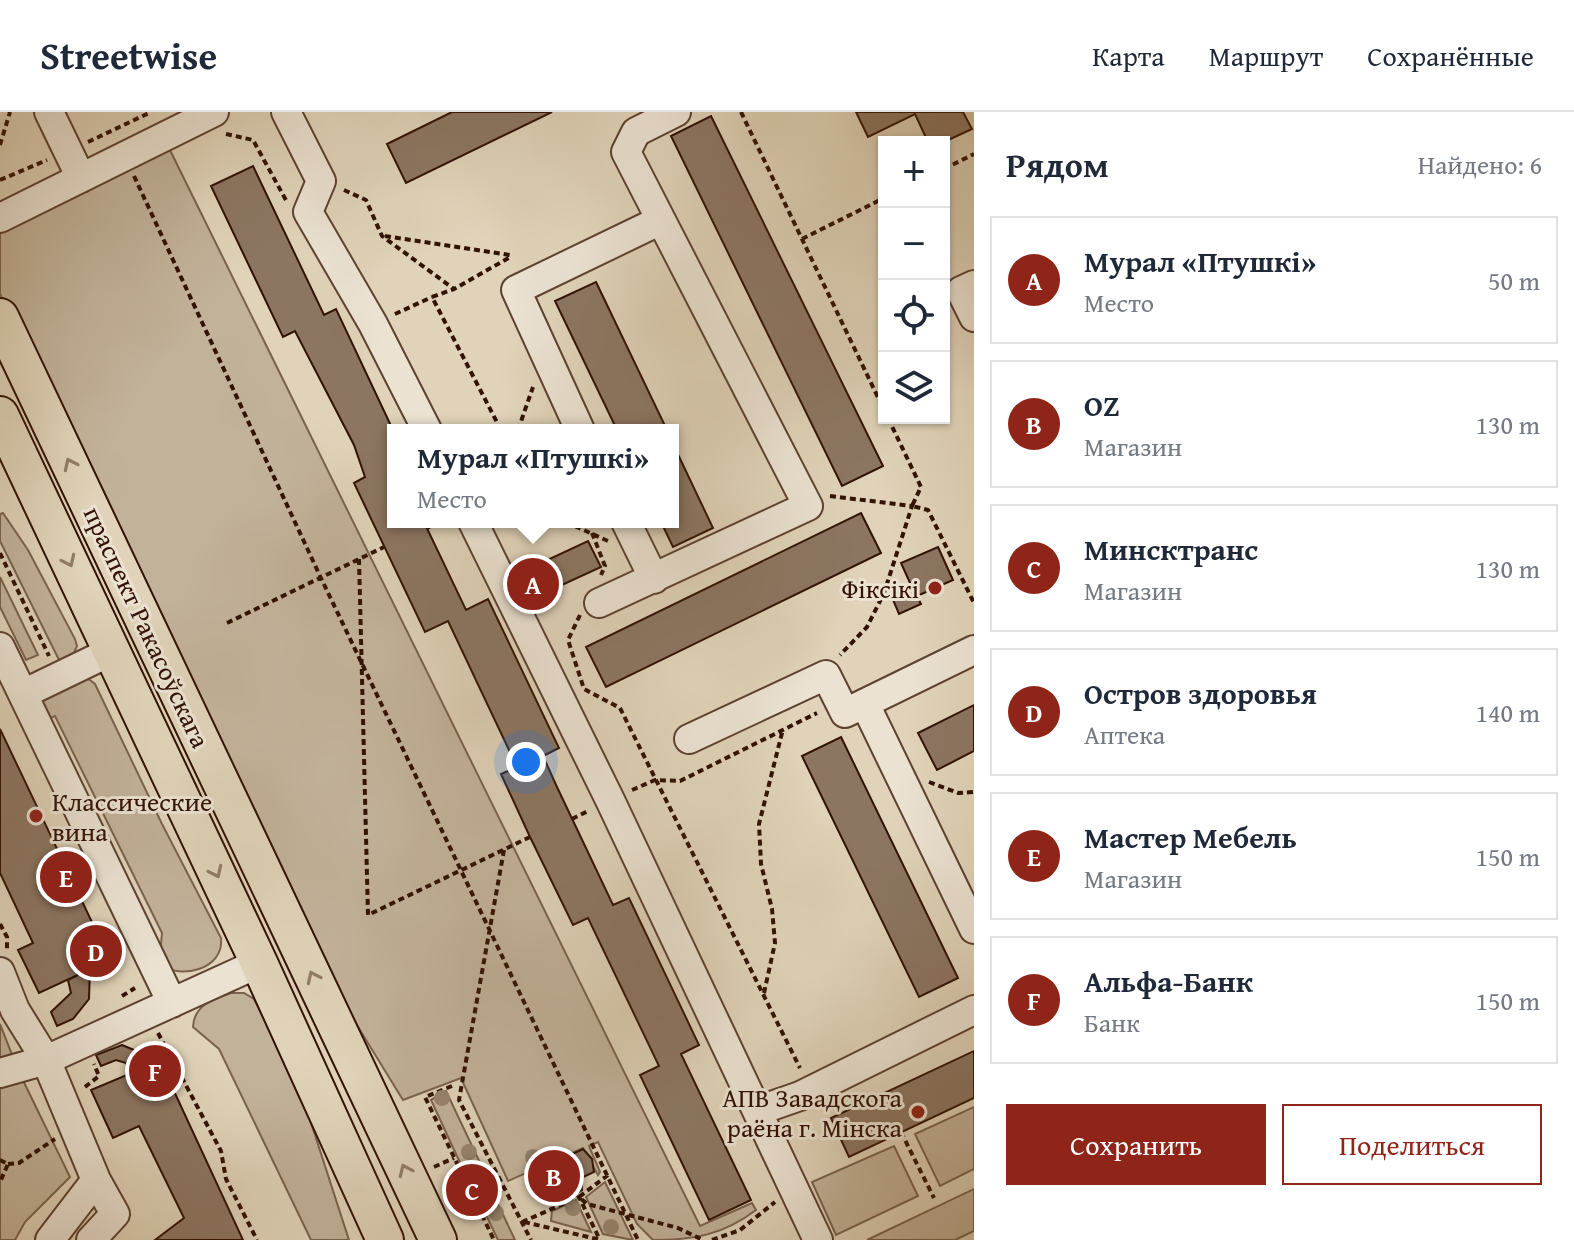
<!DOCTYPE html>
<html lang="ru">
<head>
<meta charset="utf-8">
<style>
	body { margin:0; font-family:"Gentium Book Plus",serif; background:#f2f2f3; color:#1f2937 }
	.controls { position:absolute; right:24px; top:24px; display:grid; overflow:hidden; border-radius:0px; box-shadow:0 2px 6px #0004 }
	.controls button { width:72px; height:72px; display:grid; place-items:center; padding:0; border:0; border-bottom:2px solid #e0e1e3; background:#fff; color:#1f2937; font:40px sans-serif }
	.you { position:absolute; left:526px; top:650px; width:28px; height:28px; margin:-20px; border:6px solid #fff; border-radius:50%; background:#1a73e8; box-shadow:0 0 0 12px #1a73e833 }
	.badge { display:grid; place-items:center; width:52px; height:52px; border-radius:50%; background:#8f2418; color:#fff; font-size:26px; font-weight:700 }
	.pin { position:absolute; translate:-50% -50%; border:4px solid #fff; box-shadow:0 2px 8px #0006 }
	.popup { position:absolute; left:387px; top:312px; width:292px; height:104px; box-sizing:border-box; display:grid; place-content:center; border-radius:0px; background:#fff; filter:drop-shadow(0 2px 6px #0005); font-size:26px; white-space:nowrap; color:#747a83 }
	.popup b { font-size:30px; color:#1f2937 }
	.popup::after { content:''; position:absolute; left:50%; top:100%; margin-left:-16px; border:16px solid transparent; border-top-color:#fff }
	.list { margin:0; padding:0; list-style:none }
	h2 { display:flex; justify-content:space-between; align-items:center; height:104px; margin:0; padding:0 32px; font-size:34px }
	h2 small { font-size:26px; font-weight:400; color:#747a83 }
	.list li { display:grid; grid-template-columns:52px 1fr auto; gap:24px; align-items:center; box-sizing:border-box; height:128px; margin:0 16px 16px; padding:0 16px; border:2px solid #e0e1e3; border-radius:0px }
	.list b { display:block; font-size:30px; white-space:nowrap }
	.list p { margin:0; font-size:26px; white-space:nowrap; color:#747a83 }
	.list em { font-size:26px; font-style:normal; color:#747a83 }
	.actions { display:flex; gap:16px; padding:24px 32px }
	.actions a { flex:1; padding:18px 0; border:2px solid #8f2418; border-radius:0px; text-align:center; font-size:28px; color:#8f2418 }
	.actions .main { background:#8f2418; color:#fff }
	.icon { flex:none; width:44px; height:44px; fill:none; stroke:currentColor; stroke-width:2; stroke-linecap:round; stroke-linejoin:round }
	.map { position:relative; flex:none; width:974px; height:1128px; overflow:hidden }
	header { display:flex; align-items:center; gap:48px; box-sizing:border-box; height:112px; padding:0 40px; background:#fff; border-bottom:2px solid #e0e1e3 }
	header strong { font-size:38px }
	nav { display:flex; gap:44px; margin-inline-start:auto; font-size:28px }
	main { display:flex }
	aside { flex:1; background:#fff }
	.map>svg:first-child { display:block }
</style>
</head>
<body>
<header>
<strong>Streetwise</strong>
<nav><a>Карта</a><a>Маршрут</a><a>Сохранённые</a></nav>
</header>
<main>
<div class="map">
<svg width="974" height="1128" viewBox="0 0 974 1128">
	<rect width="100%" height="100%" fill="#e0d3b9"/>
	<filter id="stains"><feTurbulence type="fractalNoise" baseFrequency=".0025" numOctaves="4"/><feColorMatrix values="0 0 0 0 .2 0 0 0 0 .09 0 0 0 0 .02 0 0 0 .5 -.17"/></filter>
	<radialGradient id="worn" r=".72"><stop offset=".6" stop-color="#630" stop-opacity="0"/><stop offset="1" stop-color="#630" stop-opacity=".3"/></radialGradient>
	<path fill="#c2b29a" stroke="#7a624e" stroke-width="2" d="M166 30 700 1114 752 1091 756 1098C723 1123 694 1128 653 1128L637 1112 598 1030 589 1034 600 1060 598 1063 583 1036 508 1069 461 966 403 988 347 897 0 182V112Z
		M3 401 28 438 75 527 77 534 73 543 61 552 0 429V402Z
		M0 465 38 543 26 548 0 495Z
		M87 566 95 572 162 712 221 826C224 858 182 867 159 853L162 821 55 604 41 610 33 591Z
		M231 881H244L254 887 300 977 349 1128H311L219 937 193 915C194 893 213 887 231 881Z
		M0 912 18 958 70 1065 25 1110 15 1128H0Z
		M446 979 482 1055 471 1060 462 1055 431 988Z
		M974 995V1057L940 1074 915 1022Z
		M894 1034 918 1084 836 1123 812 1070Z
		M605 1070 633 1128 603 1122 586 1085Z
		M488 1071 515 1128H498L476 1082 478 1075Z
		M974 1077V1119L955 1128H867Z
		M576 1088 591 1120 551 1109 552 1099Z"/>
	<path fill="#8c7662" stroke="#311203" stroke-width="2" d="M452 0H552L406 71 387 32Z
		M856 0H963L972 17 944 30H928L915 2 868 25Z
		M711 4 883 354 842 374 671 24Z
		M253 54 324 203 336 197 393 318V410H424L466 498 488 487 559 636 543 644 557 675 613 793 629 786 699 933 681 942 751 1088 709 1108 640 963 659 954 588 806 573 813 530 725 501 662 517 655 448 509 425 520 354 371 365 365 354 333 295 219 283 225 211 74Z
		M596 170 667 318H617L555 189Z
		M673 332 713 416 673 435 661 410H673Z
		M861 401 881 441 606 575 586 535Z
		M588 429 601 455 538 484 526 458Z
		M938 435 953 468 917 484 921 492 899 502 891 483 911 473 901 451Z
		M974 593V639L937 658 918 621Z
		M0 617 110 848 39 881 18 838 33 831 0 761Z
		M841 625 958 866 919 885 802 644Z
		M90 857 89 887 73 907 57 914 51 900 71 881 68 868Z
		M122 933 139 940 145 955 130 962 126 951 116 948 101 954 96 943Z
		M974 939V986L849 1045 831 1006Z
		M160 949 243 1128H155L184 1106 139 1014 113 1026 91 978Z
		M583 1037 592 1047 594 1060 581 1066 582 1078 577 1081 571 1076 561 1080 546 1073 545 1055Z"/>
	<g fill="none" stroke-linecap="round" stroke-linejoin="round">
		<defs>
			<path id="minor" d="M49 0 81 66
				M286 0 321 69 308 100 373 212 427 318
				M0 106 214 0
				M974 173 961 179 974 205
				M580 318 516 178 659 109
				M473 410 610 688 818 1128
				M626 410 654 467
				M599 491 808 394 626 40 636 20 676 0
				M0 535 172 891
				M23 582 112 539
				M865 592 974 817
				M689 627 826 563 845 601 974 538
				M0 860 15 898 46 948 96 1068 50 1128
				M0 961 46 948 259 851
				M757 999 800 984 974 898
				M91 1128 115 1102 96 1068"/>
			<path id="major" d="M0 205 438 1128
				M0 303 259 851 385 1128"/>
		</defs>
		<use href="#minor" stroke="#5d4230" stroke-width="32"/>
		<use href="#major" stroke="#311203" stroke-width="40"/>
		<path stroke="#311203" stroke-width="4" stroke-dasharray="6 4" stroke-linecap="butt" d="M741 0 884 298
			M226 22 253 28 287 90
			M88 30 151 0
			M0 33 10 0
			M944 57 974 42
			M134 64 320 464 638 1128
			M0 68 47 48
			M344 78 366 88 382 124 454 177
			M385 124 510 143
			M802 127 884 86
			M395 202 432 185
			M888 306 921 375 912 394 928 398 974 491
			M501 318 432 185 454 177 512 144
			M518 318 533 275
			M830 384 912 394 884 481 867 515 840 543
			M566 410 608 429
			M427 416 438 410
			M592 421 605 454 601 463
			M0 441 49 544
			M359 447 368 803 530 725
			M580 503 568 528 584 577 620 596 800 956
			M227 511 384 435
			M929 670 958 681 974 680
			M632 678 655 668 680 669 817 601
			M572 707 588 699
			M504 738 459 988 531 1128
			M0 812 7 825V840
			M764 881 775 831 772 797 761 752 759 712 783 617
			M122 884 135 876
			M158 921 221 1039 226 1067 257 1128
			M452 974 425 985 494 1128
			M85 975 99 964 94 952
			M901 1020 934 1086
			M0 1048 8 1052 0 1070
			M8 1052 19 1051 55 1027
			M434 1055 454 1046
			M608 1063 579 1085 587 1092 678 1116 703 1128
			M466 1071 495 1059
			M522 1110 579 1085 600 1128
			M524 1110 601 1128
			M712 1128 740 1118 775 1090"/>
		<use href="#minor" stroke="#ebe2d2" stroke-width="28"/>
		<use href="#major" stroke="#e0d3b9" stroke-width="36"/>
	</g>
	<g fill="#97836e">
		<circle cx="442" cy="986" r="8"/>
		<circle cx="469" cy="1040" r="8"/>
		<circle cx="533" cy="1045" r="8"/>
		<circle cx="573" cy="1096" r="8"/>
		<circle cx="496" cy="1101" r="8"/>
		<circle cx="611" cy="1115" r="8"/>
	</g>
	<defs><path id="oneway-chevron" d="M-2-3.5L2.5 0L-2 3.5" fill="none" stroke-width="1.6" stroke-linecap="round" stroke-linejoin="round" transform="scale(2)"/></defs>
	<g stroke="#917c67">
		<use href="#oneway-chevron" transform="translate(70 352) rotate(-115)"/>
		<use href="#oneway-chevron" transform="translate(69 449) rotate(65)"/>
		<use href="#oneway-chevron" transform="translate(216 760) rotate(65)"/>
		<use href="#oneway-chevron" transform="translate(313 865) rotate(-115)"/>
		<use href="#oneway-chevron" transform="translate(405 1058) rotate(-115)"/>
	</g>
	<g fill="#8f2418" stroke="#ebe2d2" stroke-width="3">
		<circle cx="935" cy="476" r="8"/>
		<circle cx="36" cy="704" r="8"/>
		<circle cx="918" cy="1000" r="8"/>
	</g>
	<g text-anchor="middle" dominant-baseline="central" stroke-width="6" stroke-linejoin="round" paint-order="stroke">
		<g font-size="26" fill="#311203" stroke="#ebe2d2" text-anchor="end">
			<text x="919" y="476">Фіксікі</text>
			<text x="52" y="689" text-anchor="start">Классические<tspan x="52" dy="30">вина</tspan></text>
			<text x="902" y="985">АПВ Завадскога<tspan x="902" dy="30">раёна г. Мінска</tspan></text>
		</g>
		<g font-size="26" fill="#311203" stroke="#ebe2d2">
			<text transform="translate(147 515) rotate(65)">праспект Ракасоўскага</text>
		</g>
	</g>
	<rect width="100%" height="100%" filter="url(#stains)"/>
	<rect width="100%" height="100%" fill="url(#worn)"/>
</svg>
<div class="controls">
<button>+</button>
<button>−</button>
<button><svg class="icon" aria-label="locate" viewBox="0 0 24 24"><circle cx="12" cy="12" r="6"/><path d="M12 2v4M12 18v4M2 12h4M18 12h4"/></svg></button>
<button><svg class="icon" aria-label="layers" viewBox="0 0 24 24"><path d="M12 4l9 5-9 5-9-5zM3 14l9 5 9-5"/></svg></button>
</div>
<div class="you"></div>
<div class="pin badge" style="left:533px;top:472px">A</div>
<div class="popup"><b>Мурал «Птушкі»</b>Место</div>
<div class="pin badge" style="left:554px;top:1064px">B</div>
<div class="pin badge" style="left:472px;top:1078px">C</div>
<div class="pin badge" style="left:96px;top:839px">D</div>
<div class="pin badge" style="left:66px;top:765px">E</div>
<div class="pin badge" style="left:155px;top:959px">F</div>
</div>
<aside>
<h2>Рядом<small>Найдено: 6</small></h2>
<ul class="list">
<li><span class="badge">A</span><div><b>Мурал «Птушкі»</b><p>Место</p></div><em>50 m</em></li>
<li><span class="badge">B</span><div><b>OZ</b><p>Магазин</p></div><em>130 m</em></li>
<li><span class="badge">C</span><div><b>Минсктранс</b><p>Магазин</p></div><em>130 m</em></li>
<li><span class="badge">D</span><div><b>Остров здоровья</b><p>Аптека</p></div><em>140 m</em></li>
<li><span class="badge">E</span><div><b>Мастер Мебель</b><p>Магазин</p></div><em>150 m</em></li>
<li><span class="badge">F</span><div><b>Альфа-Банк</b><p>Банк</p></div><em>150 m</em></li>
</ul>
<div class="actions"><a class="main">Сохранить</a><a>Поделиться</a></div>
</aside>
</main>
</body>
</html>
